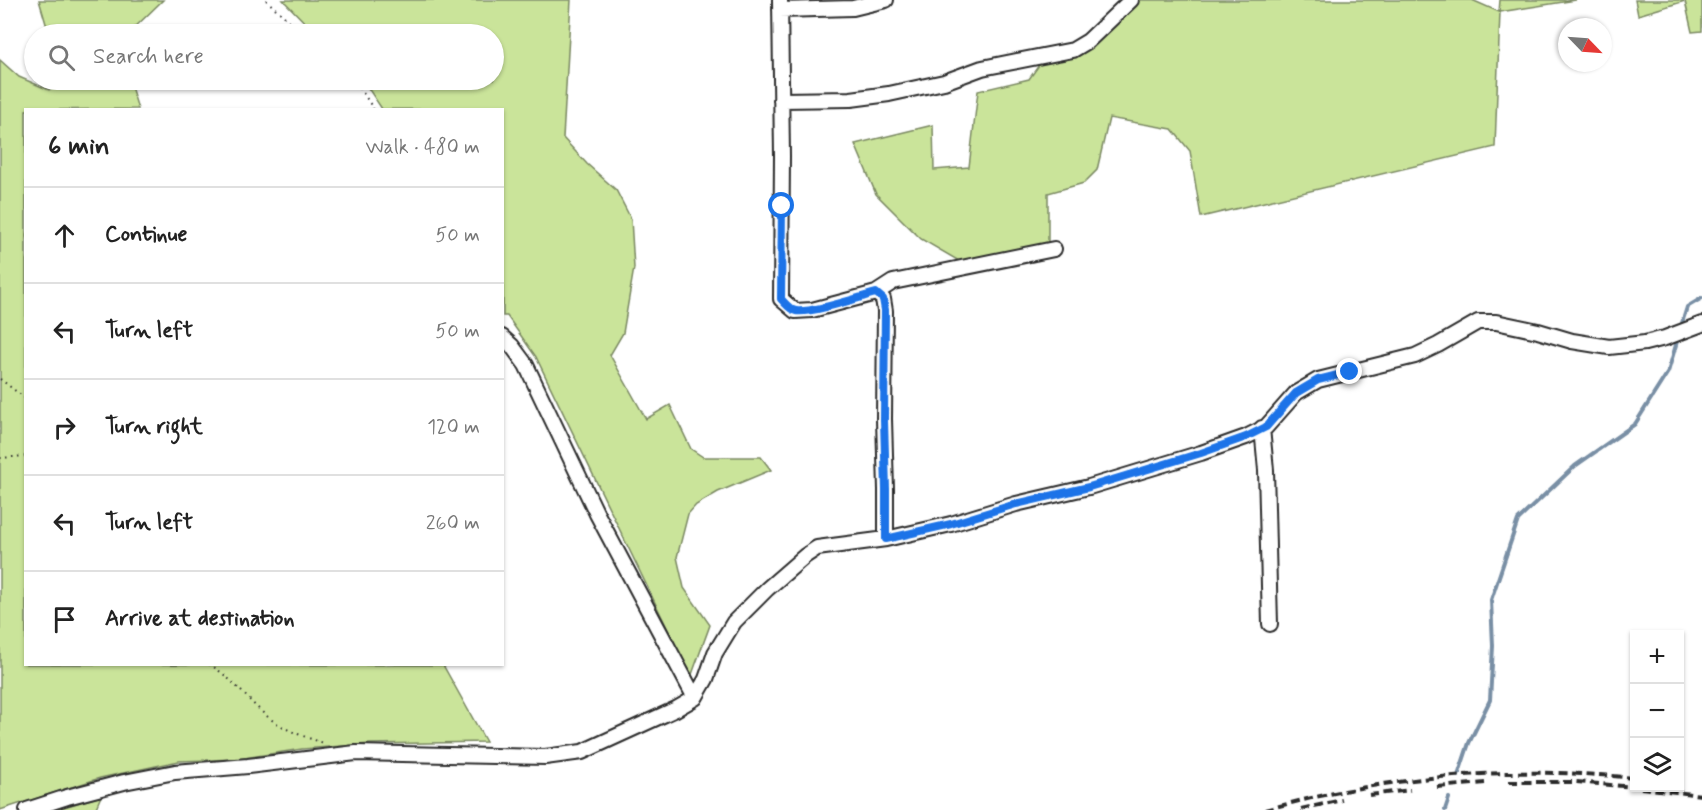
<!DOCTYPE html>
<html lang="en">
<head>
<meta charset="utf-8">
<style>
	body { margin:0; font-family:Mynerve,sans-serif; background:#f2f2f2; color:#222 }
	.controls { position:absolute; right:18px; bottom:18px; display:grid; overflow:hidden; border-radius:0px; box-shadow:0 2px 4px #0004 }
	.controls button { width:54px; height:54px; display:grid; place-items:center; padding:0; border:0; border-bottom:2px solid #e0e0e0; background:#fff; color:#222; font:30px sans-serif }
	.compass { position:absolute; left:1558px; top:18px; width:54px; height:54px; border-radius:50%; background:#fff; box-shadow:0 2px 4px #0004; rotate:115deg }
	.stop { position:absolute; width:18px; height:18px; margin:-14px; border:4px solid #1a73e8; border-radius:50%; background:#fff }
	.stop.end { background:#1a73e8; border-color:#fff; box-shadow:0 2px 6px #0008 }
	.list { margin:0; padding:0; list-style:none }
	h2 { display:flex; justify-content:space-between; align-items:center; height:78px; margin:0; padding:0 24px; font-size:26px }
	h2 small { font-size:20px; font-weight:400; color:#767676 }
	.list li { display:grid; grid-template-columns:39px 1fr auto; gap:18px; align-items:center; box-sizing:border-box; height:96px; padding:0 24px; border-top:2px solid #e0e0e0 }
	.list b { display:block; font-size:22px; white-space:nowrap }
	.list em { font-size:20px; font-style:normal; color:#767676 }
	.icon { flex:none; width:33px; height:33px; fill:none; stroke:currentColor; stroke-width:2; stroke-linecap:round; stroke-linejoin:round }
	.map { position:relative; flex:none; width:1702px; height:810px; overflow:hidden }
	.search { position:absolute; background:#fff; box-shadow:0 2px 4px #0004; left:24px; top:24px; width:480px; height:66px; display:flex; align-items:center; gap:15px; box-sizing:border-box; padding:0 21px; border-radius:33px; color:#767676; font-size:22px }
	.panel { position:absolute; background:#fff; box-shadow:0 2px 4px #0004; left:24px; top:108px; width:480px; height:558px; border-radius:0px }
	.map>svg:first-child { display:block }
</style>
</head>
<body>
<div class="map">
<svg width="1702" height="810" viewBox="0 0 1702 810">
	<rect width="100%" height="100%" fill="#fff"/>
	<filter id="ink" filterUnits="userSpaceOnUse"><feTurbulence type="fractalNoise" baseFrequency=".0167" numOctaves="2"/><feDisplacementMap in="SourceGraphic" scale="12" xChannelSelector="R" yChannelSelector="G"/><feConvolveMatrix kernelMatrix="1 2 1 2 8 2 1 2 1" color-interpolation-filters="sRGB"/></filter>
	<g filter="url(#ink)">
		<path fill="#cae49a" stroke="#7a8862" stroke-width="1.5" d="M39 0H163L128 34H49Z
			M283 0H571L563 138 587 164 616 190 631 219 634 268 623 333 610 355 646 419 670 405 691 449 703 457H761L771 470 718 492 696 505 688 514 677 557 684 588 710 625 691 677 536 357 507 316H503L502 110 382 109 366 85 361 80H494V34H316Z
			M1140 0H1472L1499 12 1500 0H1576L1500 12 1495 147 1201 217 1190 151 1172 129 1109 118 1097 170 1084 183 1048 193V244L959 261 921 239 876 194 855 144 933 125 934 170 969 167 978 91 1029 79 1039 65 1088 46Z
			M1635 0H1702V31L1692 32 1685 1 1638 15Z
			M0 60 19 77 49 90 63 81V80H129L138 109 26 110V664L443 665 486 742 370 744 302 749 238 759 179 761 100 778 0 810Z
			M101 796 95 810H54Z"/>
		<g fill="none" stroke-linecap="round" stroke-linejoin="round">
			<path stroke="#798fa5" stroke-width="4" d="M1682 323 1687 307 1702 298
				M1458 776 1469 743 1490 700 1493 646 1491 600 1518 520 1575 466 1635 424 1668 372 1678 338
				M1445 810 1449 798"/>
			<defs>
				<path id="minor" d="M780 0 782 156 781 299 795 311 812 310 876 293 883 299 885 311 884 419 886 490V539
					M780 10 853 8 886 0
					M781 100 851 99 889 94 944 82 982 68 1073 50 1088 41 1131 0
					M876 293 893 282 1054 249
					M502 337 512 346 526 365 597 514 695 698
					M1262 428 1266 470 1270 624
					M27 810 67 797 124 782 175 772 248 766 356 753 545 757 582 752 676 709 695 698 706 679 715 653 734 622 767 589 805 556 817 548 886 539 951 524 1016 504 1089 487 1201 453 1246 437 1266 427 1296 393 1318 380 1415 356 1438 345 1478 322H1496L1538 331 1572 341 1609 347 1645 343 1665 338 1702 324"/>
			</defs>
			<use href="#minor" stroke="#2b2b2b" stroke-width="18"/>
			<path stroke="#2b2b2b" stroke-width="2" stroke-dasharray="1.5 4.5" stroke-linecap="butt" d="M266 0 304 34
				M351 80 360 88 374 110
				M0 379 26 399
				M0 458 26 456
				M209 664C231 677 243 695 261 711 279 728 301 736 324 743"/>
			<use href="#minor" stroke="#fff" stroke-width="14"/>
			<path stroke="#2b2b2b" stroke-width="4" stroke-dasharray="9 4.5" stroke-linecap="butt" d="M1509 782H1576L1634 787
				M1437 787 1485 783
				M1641 788 1702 795
				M1369 795 1410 790
				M1301 809 1342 800
				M1265 810C1384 776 1511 765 1634 778"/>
		</g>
	</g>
	<g fill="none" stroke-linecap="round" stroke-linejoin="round" filter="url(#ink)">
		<path stroke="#1a73e8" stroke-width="8" d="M782 206 781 299C785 303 790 310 796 311 809 314 861 297 876 293L883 299 885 310 884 420 886 490V539L951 524 1016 504 1089 487 1201 453 1246 437 1266 427 1296 393 1318 380 1350 372"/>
	</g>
</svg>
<div class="controls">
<button>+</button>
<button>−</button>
<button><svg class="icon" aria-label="layers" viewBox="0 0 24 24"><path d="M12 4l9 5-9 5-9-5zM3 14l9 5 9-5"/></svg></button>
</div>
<svg class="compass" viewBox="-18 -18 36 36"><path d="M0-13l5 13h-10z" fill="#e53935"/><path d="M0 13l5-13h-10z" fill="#767676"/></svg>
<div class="stop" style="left:782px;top:206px"></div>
<div class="stop end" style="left:1350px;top:372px"></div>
<div class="search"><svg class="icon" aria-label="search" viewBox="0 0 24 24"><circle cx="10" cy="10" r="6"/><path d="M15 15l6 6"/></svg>Search here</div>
<section class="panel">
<h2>6 min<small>Walk · 480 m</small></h2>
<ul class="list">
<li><svg class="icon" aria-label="ahead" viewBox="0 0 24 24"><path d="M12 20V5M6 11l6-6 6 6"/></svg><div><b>Continue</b></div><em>50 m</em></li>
<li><svg class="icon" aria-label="left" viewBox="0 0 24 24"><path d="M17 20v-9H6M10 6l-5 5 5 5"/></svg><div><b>Turn left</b></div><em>50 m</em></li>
<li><svg class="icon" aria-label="right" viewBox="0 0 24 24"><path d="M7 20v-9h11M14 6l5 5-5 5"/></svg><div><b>Turn right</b></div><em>120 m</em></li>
<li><svg class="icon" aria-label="left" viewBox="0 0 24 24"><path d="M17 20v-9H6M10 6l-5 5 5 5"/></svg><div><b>Turn left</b></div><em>260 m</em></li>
<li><svg class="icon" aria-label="arrive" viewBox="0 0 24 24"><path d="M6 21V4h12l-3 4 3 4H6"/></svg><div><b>Arrive at destination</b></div></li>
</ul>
</section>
</div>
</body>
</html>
